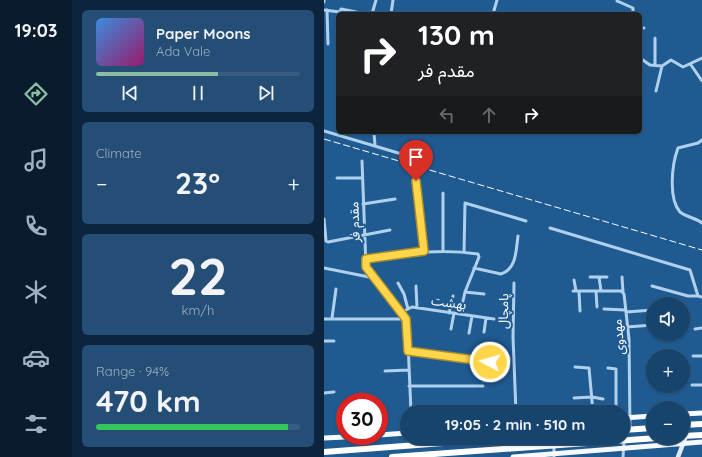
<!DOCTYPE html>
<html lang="en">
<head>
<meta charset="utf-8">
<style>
	:root { --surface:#17446d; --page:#244e75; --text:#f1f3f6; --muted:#9eb0c2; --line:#365c80; --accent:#8abfa5 }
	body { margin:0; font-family:Quicksand,"Noto Sans Arabic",sans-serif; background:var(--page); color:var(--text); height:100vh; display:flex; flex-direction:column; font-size:15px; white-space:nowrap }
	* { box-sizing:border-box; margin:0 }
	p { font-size:13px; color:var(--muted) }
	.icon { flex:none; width:22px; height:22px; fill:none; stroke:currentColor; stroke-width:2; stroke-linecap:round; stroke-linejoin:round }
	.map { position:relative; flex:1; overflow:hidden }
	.drawer { display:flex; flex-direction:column; gap:10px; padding:10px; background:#0d253c; width:252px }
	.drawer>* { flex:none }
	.top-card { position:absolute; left:12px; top:12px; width:306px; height:122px; border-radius:6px; box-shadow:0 1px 3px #0004,0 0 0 1px var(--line); background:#202124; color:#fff; overflow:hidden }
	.controls { position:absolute; left:322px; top:297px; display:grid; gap:8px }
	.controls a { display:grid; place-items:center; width:44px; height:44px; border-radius:50%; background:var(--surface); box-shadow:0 1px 3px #0004,0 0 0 1px var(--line); font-size:20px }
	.speed { position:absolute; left:12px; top:393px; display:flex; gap:8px; font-size:20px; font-weight:700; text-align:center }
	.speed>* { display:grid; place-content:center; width:52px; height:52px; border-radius:50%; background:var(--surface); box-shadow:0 1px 3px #0004,0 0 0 1px var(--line); line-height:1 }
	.speed .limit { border:6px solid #d22; background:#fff; color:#111 }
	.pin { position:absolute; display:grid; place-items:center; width:34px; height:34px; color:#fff; margin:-41px -17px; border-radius:50% 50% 50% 0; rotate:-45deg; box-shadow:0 0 4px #0007 }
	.pin .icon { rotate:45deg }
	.me { position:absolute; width:44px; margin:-22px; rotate:276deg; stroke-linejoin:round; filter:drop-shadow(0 0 3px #0008) }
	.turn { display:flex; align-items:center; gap:14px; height:84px; padding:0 16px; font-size:18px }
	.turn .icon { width:52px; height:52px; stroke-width:2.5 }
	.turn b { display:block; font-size:28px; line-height:34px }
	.lanes { display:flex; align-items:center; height:38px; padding:0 16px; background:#0003; justify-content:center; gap:20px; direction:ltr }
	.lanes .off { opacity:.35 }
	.big { font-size:30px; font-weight:700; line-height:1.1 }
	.drawer .widget { flex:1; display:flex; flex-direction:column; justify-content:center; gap:6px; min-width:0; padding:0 14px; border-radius:6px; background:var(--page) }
	.drawer .dial { align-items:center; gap:0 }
	.dial b { font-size:52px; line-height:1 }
	.song { display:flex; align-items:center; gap:12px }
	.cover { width:48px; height:48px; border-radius:6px; background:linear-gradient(135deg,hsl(210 70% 55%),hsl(320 70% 35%)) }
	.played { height:4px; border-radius:2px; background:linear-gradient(90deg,var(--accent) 60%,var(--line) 60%) }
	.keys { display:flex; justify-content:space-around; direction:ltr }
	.heat { display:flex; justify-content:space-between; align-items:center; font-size:22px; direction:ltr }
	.charge { height:6px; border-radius:3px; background:linear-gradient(90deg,#34c759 94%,var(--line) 0) }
	.trip { position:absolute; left:76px; top:405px; width:230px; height:40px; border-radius:20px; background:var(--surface); box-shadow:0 1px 3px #0004,0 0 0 1px var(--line); font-weight:700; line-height:40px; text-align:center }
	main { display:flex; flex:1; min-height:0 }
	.menu { display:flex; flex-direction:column; width:72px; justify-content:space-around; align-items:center; background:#091b2c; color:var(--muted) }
	.menu .icon { width:28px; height:28px }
	.menu .current { color:var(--accent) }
	.menu b { font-size:18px; color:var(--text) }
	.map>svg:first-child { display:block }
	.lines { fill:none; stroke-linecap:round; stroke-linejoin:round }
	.street { stroke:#b0d1ed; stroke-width:3 }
	.secondary { stroke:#dcebfa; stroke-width:4.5 }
	.primary { stroke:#f6faff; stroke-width:5 }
	.highway { stroke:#fff; stroke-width:6 }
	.rail { stroke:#fff; stroke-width:1; stroke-dasharray:7 3; stroke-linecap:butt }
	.route-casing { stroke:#a68a30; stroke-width:10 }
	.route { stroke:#ffd54a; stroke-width:7 }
	.labels { text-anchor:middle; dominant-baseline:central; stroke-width:4; stroke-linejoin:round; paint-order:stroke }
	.street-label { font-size:13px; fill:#fff; stroke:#1f5a91 }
</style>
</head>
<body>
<main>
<nav class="menu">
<b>19:03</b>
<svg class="icon current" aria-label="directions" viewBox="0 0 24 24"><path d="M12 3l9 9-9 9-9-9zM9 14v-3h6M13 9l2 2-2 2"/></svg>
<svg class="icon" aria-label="music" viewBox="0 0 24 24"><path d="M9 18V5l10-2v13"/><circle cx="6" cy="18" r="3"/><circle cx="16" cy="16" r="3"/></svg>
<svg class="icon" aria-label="phone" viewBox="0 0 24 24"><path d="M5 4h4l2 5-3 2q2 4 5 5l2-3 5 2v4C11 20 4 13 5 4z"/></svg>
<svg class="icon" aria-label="climate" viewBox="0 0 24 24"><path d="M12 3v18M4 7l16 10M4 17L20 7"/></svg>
<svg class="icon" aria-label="car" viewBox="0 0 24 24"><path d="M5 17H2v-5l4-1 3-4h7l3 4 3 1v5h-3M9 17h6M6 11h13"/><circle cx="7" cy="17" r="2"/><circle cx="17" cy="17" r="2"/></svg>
<svg class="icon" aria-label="filters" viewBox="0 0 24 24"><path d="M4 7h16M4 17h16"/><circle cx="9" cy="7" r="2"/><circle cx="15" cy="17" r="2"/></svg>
</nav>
<section class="drawer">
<div class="widget">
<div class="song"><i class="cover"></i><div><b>Paper Moons</b><p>Ada Vale</p></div></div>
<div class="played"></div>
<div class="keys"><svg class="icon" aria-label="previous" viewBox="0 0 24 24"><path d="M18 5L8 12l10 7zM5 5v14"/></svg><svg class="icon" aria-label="pause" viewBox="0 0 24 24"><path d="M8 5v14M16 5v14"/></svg><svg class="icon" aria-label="next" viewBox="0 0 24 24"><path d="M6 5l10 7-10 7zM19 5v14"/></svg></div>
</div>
<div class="widget"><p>Climate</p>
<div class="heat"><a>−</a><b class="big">23°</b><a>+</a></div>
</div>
<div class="widget dial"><b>22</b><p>km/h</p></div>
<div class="widget"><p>Range · 94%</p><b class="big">470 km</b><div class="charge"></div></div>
</section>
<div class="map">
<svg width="378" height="457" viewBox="0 0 378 457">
	<rect width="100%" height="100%" fill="#1f5a91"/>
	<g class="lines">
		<path class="street" d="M293 1 309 8V14
			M0 2V0
			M0 10 16 12
			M3 10 4 44
			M15 14 17 9 42 14
			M48 14 52 0
			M67 14 69 0
			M169 14 173 0
			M316 28H320
			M316 58 326 65 338 66 347 60 359 67 378 58
			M331 65V38
			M367 65 378 81
			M332 91 338 66
			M0 131 91 158
			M50 132 51 146
			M378 140 374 143 354 148C348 164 344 198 356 212 362 217 372 218 378 223
			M38 161 42 267 83 319 87 412
			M13 178H38
			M92 181 100 251
			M119 193V250
			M39 204 71 199
			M0 219 2 241 4 242 66 230
			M226 228 366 270 374 296 378 297
			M140 252 141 203 202 221
			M42 259C81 254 114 248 154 254L155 257 141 292 136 314
			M0 268 50 278
			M150 268 177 274C193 269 192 249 194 236
			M266 277H283
			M275 277 277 291
			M298 277 299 292
			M250 280 252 291
			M74 283 80 294 84 309
			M190 283 189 337 192 412
			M92 286 93 308
			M328 286 364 296H374
			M249 291H297L300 294 305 339 306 429
			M255 291 256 311
			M272 291 273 307
			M141 292 160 294
			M280 309 301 310
			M78 312 88 307 170 319
			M302 312 329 310
			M125 313 129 296
			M8 318 12 289
			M0 319H82
			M303 327 329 325
			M127 329 130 313
			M371 329 378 328
			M160 332 162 318
			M145 333 148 316
			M0 341H10
			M84 351 166 362
			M369 356H378
			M251 367 265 368 269 412
			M284 368 292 369V412
			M61 371 85 370
			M368 385H378
			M85 386H159
			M0 393 10 392
			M250 398 268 397 279 399
			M88 438V445
			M230 457V445
			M299 457 300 441"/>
		<path class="secondary" d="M354 457 362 436"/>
		<path class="primary" d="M359 414 378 413
			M299 418 329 416
			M55 435 83 433
			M0 438 42 436
			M189 457 378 442"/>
		<path class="highway" d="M359 425 378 424
			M299 430 329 428
			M359 436 378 435
			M0 452 187 438
			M68 457 333 438"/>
		<path class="rail" d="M0 139 378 250"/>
	</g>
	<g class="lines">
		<g class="route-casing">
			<path id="route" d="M92 181 100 251 42 259V267L82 319 84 351 166 362"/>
		</g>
		<use href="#route" class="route"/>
	</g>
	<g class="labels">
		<g class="street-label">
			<text transform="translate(30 222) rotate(-92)">مقدم فر</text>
			<text transform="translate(125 302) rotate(8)">بهشت</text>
			<text transform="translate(179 311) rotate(-89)">پامچال</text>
			<text transform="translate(294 337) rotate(-95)">مهدوی</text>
		</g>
	</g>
</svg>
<div class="controls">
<a><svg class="icon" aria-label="sound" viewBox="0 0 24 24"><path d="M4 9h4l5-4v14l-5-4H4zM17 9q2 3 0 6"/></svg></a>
<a>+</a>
<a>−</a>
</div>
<div class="speed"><div class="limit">30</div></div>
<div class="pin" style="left:92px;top:181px;background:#d93025"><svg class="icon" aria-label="arrive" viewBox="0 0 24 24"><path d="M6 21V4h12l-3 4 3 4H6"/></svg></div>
<svg class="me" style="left:166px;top:362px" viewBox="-20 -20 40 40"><circle r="17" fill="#ffd54a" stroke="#fff" stroke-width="3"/><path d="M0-11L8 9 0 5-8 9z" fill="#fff"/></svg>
<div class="trip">19:05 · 2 min · 510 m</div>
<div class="top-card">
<div class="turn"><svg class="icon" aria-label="right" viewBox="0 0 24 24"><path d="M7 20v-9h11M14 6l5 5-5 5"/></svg><div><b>130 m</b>مقدم فر</div></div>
<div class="lanes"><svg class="icon off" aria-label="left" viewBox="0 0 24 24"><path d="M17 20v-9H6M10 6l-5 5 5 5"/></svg><svg class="icon off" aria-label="ahead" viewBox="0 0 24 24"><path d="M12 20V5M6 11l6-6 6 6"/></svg><svg class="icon" aria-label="right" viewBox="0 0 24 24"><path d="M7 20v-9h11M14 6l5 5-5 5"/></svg></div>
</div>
</div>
</main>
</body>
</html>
